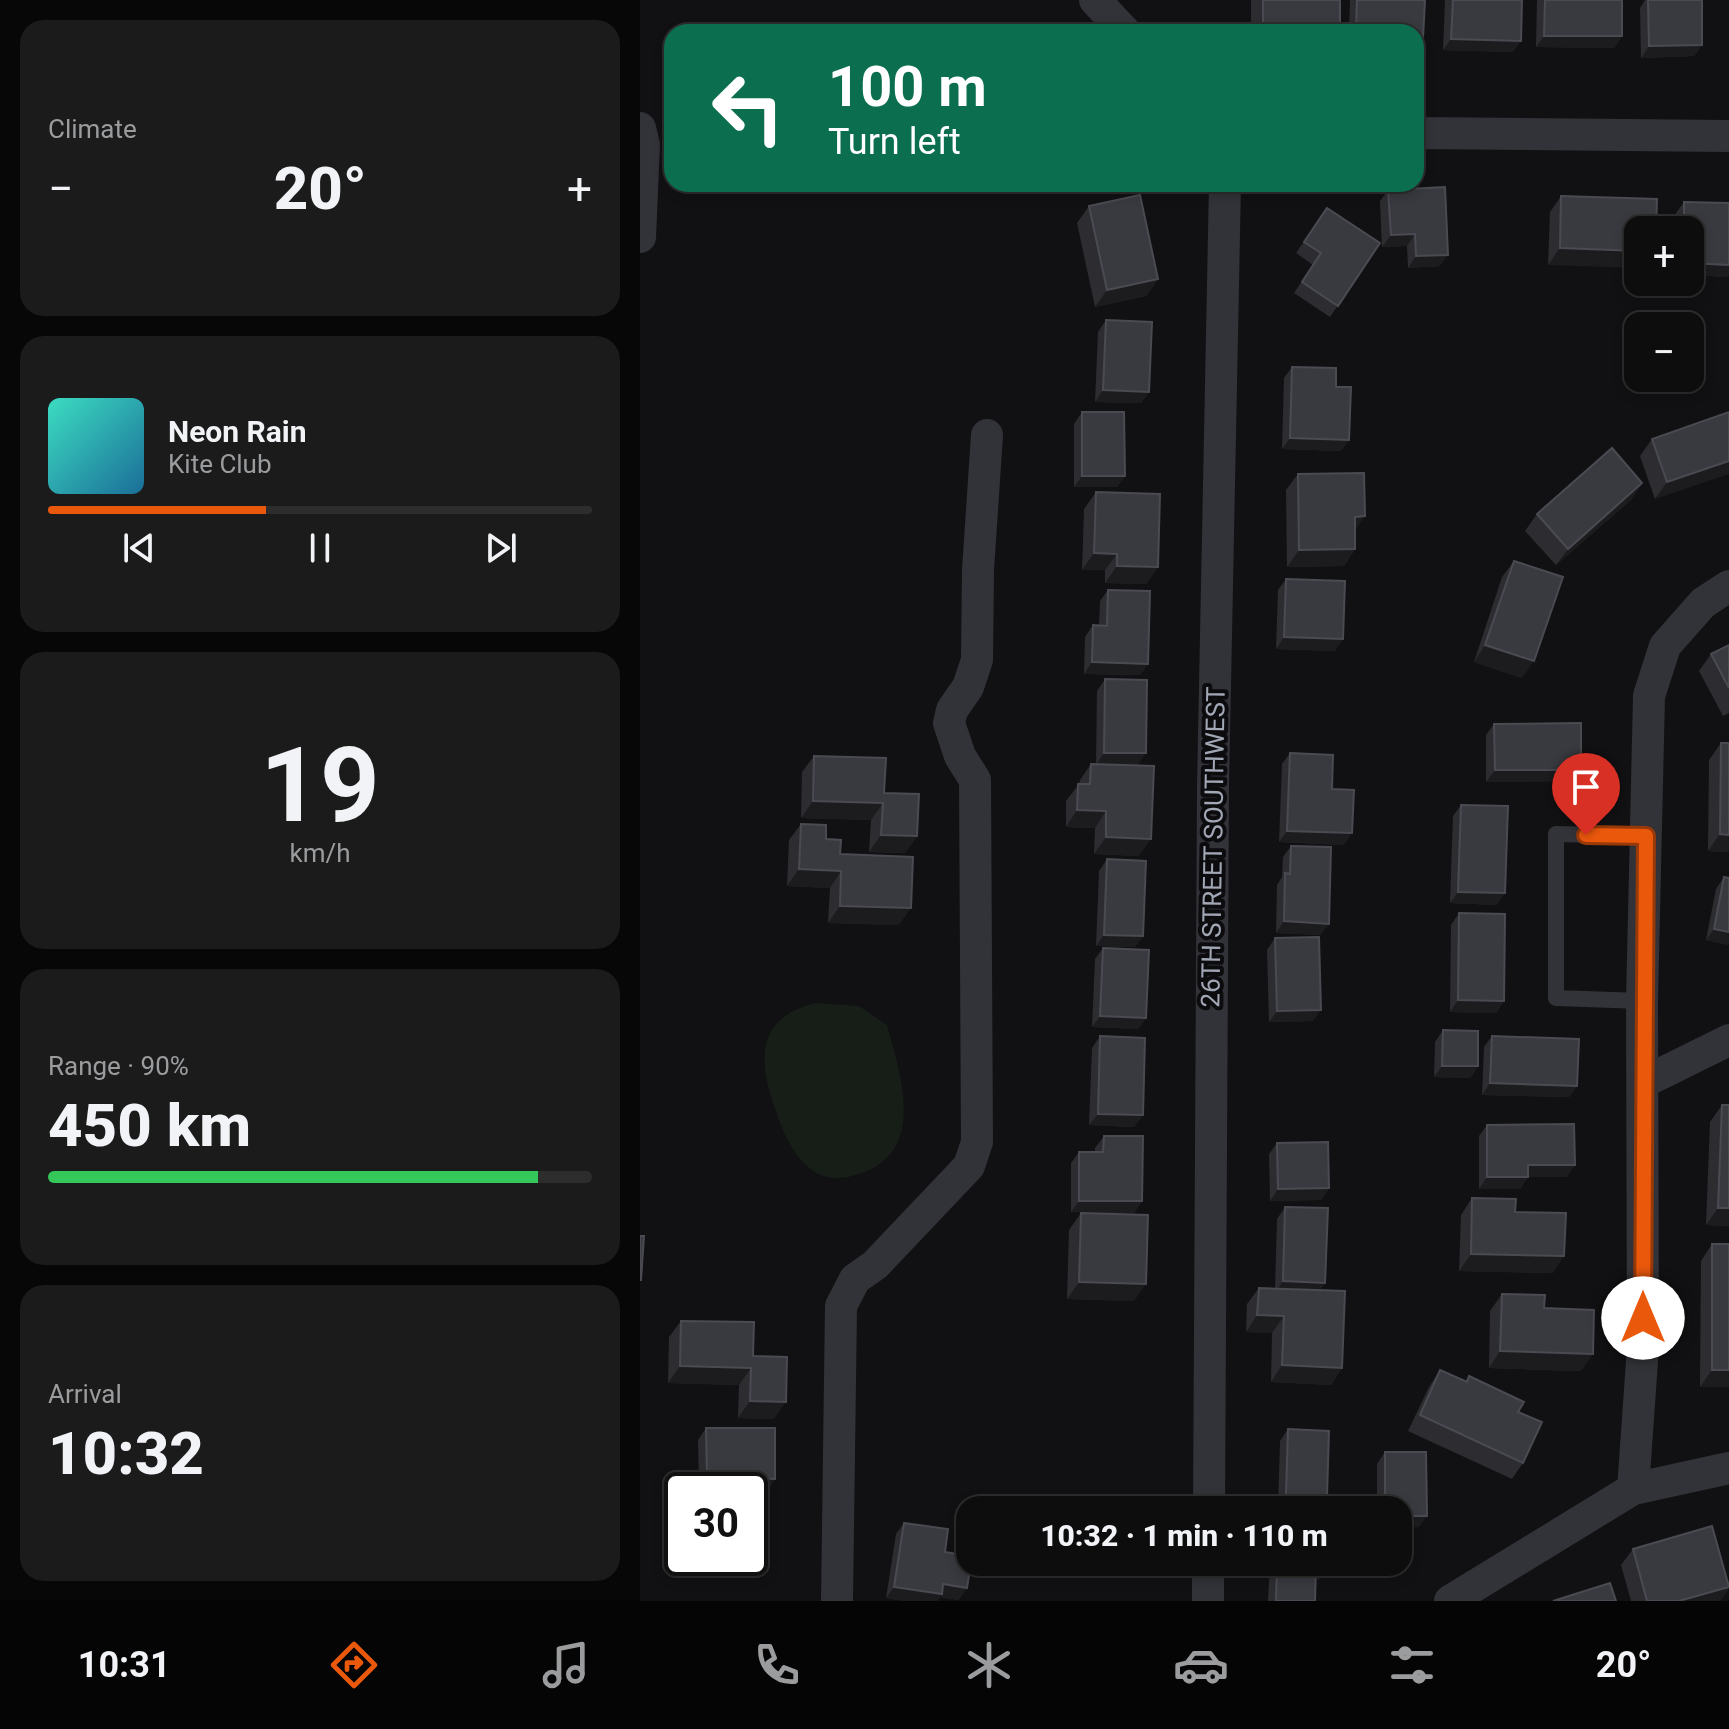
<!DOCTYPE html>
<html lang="en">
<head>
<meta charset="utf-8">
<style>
	:root { --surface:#0d0d0e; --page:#1b1b1c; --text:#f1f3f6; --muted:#9a9c9e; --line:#2d2d2e; --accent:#ea580c }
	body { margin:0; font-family:Roboto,sans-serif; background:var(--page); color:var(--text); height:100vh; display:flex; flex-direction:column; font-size:30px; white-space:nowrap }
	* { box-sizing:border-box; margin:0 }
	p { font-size:26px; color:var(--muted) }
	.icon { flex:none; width:44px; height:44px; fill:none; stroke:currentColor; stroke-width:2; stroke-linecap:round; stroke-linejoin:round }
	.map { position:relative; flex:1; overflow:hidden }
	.drawer { display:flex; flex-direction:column; gap:20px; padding:20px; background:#070708; width:640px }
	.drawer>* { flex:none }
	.top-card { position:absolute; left:24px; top:24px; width:760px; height:168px; border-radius:24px; box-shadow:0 4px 12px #0003,0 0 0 2px var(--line); background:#0b6e4f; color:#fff; overflow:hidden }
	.controls { position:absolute; left:984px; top:216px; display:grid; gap:16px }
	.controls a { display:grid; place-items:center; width:80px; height:80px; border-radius:16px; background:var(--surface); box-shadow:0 4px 12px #0003,0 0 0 2px var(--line); font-size:40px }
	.speed { position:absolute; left:24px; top:1472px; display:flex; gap:16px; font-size:40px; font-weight:700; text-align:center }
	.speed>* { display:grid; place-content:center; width:104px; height:104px; border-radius:50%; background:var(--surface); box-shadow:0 4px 12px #0003,0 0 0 2px var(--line); line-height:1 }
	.speed .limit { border:4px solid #111; border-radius:12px; background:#fff; color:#111 }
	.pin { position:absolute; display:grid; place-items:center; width:68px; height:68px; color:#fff; margin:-82px -34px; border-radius:50% 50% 50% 0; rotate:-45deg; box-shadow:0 0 8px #0007 }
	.pin .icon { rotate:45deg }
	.me { position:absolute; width:88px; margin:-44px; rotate:0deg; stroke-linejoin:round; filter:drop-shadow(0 0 6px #0008) }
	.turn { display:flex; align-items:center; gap:28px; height:168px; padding:0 32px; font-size:36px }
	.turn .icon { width:104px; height:104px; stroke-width:2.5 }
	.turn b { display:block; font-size:56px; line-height:68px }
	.big { font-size:60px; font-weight:800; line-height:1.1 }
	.drawer .tile { flex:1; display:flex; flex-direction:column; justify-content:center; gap:12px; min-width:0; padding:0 28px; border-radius:24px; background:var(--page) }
	.drawer .dial { align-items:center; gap:0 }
	.dial b { font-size:104px; line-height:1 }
	.song { display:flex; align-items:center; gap:24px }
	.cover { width:96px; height:96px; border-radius:12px; background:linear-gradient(135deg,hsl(170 70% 55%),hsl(200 70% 35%)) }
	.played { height:8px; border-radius:4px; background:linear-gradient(90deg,var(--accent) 40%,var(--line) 40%) }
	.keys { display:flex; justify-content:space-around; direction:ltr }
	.heat { display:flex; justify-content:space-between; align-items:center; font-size:44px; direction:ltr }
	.charge { height:12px; border-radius:6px; background:linear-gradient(90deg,#34c759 90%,var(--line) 0) }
	.trip { position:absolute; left:316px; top:1496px; width:456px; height:80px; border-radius:24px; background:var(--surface); box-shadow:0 4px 12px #0003,0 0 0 2px var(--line); font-weight:800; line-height:80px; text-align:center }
	.menu { display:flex; height:128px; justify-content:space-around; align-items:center; background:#050506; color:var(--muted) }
	.menu .icon { width:56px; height:56px }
	.menu .active { color:var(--accent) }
	.menu b { font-size:36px; color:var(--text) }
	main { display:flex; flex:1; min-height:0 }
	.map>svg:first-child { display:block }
	.green { fill:#171e18 }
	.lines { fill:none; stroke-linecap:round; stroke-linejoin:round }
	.service { stroke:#323338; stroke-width:16 }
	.minor { stroke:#323338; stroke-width:32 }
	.wall { fill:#2d2d31 }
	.shaded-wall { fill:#1c1c1f }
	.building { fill:#393a3f; stroke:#4a4b52; stroke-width:2 }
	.route-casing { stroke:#983908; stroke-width:20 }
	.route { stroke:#ea580c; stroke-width:14 }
	.labels { text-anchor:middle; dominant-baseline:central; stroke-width:8; stroke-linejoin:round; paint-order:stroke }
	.street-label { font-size:26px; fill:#a1a7b5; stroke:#0c0c0e }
</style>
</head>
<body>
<main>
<section class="drawer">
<div class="tile"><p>Climate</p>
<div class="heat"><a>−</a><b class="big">20°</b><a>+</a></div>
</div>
<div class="tile">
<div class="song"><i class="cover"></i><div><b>Neon Rain</b><p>Kite Club</p></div></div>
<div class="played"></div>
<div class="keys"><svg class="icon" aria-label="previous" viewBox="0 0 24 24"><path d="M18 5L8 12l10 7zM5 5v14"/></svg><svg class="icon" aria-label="pause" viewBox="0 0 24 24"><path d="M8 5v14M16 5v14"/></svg><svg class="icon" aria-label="next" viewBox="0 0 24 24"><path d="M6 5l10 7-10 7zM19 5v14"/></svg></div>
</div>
<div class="tile dial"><b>19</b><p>km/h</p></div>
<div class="tile"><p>Range · 90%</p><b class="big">450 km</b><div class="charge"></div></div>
<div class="tile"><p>Arrival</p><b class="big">10:32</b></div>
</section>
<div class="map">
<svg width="1089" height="1601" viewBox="0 0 1089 1601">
	<rect width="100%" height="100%" fill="#111113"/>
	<path class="green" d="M176 1003 219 1006 247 1025C260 1074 288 1152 219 1174 204 1179 186 1181 172 1170 154 1157 144 1135 137 1114 119 1066 112 1018 176 1003Z"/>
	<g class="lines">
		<path class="service" d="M1002 1001 916 998V834L1006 836"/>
		<path class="minor" d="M455 0 485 32
			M0 128 4 145 0 237
			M776 133 1089 136
			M1004 1082 1089 1040
			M993 1489 1003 1347 1002 1001 1009 696 1025 646 1063 603 1089 586
			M569 1510 573 786 585 184
			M197 1601 201 1306 215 1279 235 1265 329 1166 337 1142 335 780 320 756 309 723 312 710 328 687 337 660 338 570 347 435
			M568 1601V1562
			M810 1601 993 1489 1089 1468"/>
	</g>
	<path class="wall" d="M611 0H700V32H611Z
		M710 0H785L776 32H709Z
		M805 0H882L873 52 803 50Z
		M897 0H982V36L974 48 896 47Z
		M1005 0H1062V45L1054 56 1001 58 1000 8Z
		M748 190 800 266 768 268 767 246 742 247 740 201Z
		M921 196 1017 199 908 265 910 212Z
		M1044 202 1089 203V277L1050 275V230H1036V213Z
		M449 206 518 279 506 296 455 307 437 223Z
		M687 208 740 243 690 317 654 293 673 265 656 253Z
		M466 320 509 392 501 403 455 402 458 332Z
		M652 367 696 387 701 451 642 449 644 378Z
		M442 412 485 476 477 487H434V424Z
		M1089 412 1015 499 1000 456 1012 439Z
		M658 474 715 549 704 566 647 567 646 490Z
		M1002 483 991 500 916 565 885 531 897 514Z
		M456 492 518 567 506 584 465 583V570H442L444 509Z
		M874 561 882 678 834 662 862 577Z
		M646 579 695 651 636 649 638 590Z
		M468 590 508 664 500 675 444 674 445 637 453 625H459L460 601Z
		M1089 645V713L1083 716 1059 671 1071 654Z
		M465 679 498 765 499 856 454 854 455 828 426 827V801L439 784 440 780 451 764H456L457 691Z
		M854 724 941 770 933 781 846 782V735Z
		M1081 743 1089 852 1068 851 1069 760Z
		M650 753 692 789 704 845 639 842 642 764Z
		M174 756 244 793 277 836 265 853 229 852 231 820 161 818 162 772Z
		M821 805 857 905 810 903 813 816Z
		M161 824 186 839 259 925 188 923 190 888 147 886 149 840Z
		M651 846 681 935 636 933 637 885 642 877 643 857Z
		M467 859 503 936 495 947 456 946 459 871Z
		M1084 877 1089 945 1066 940 1076 889Z
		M819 913 864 1001 856 1013 810 1012 811 925Z
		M635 938 673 1021 629 1022 627 950Z
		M463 948 506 1018 498 1029 452 1027 455 959Z
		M803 1030 838 1066 830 1078 794 1077 795 1042Z
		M460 1036 503 1115 494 1127 449 1125 452 1048Z
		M852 1036 937 1086 929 1097 842 1095 844 1047Z
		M1082 1105 1089 1226 1066 1225 1070 1122Z
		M847 1125 927 1177H888L880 1189H839V1136Z
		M464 1136 502 1201 494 1213 431 1212V1163L439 1152H455V1148Z
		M637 1143 689 1188 681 1200 630 1201 629 1154Z
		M832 1198 875 1212 913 1273 819 1271 821 1215Z
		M645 1207 685 1283 680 1290 702 1368 691 1385 631 1382 632 1333 606 1332 607 1304 619 1288H635L637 1219Z
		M441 1213 494 1301 427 1299 429 1230Z
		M1072 1244 1089 1387H1060L1061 1261Z
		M862 1294 904 1308 941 1371 849 1368 850 1311Z
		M41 1321 113 1356 134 1419 98 1418 99 1385 28 1383 29 1337Z
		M800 1370 826 1382 829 1376 878 1412 883 1463 872 1479 768 1431 789 1387Z
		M66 1428 135 1479 127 1490 59 1487 58 1440Z
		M648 1429 687 1496 679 1508 638 1507 640 1441Z
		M745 1452 779 1527 758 1510H737V1464Z
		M264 1523 305 1552 319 1600 300 1597 297 1601H264L246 1598 256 1534Z
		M993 1549 1089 1588 1080 1601H991L981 1565Z
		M630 1562H687V1569L679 1580H675V1601H628Z"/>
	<path class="shaded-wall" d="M623 23H666L660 32H617Z
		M904 36H982L974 48 896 47Z
		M776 37 783 38 776 48Z
		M811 39 881 41 873 52 803 50Z
		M1062 45 1054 56 1001 58 1009 46Z
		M775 234 767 246 742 247 751 235Z
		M920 248 998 251V268L908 265Z
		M808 255 800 266 768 268 776 256Z
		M1050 263 1089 265V277L1050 275Z
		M518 279 506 296 455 307 467 290Z
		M463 390 509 392 501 403 455 402Z
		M650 438 709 440 701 451 642 449Z
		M1089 461V474L1015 499 1027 482Z
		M442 476H485L477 487H434Z
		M1002 483 991 500 916 565 928 549Z
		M725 516 713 533 715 517Z
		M715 549 704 566 647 567 659 550Z
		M454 553 477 554 465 570H442Z
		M477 566 518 567 506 584 465 583Z
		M644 637 703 639 695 651 636 649Z
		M845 645 894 661 882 678 834 662Z
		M452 662 508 664 500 675 444 674Z
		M464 753H506L498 765H456Z
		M855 770H941L933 781 846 782Z
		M173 801 243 803 231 820 161 818Z
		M437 810 466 811 455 828 426 827Z
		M647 831 712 833 704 845 639 842Z
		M1080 834 1089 835V852L1068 851Z
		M241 835 277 836 265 853 229 852Z
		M466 837 511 839 499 856 454 854Z
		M159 869 201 871 190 888 147 886Z
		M818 892 865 893 857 905 810 903Z
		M200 906 271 908 259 925 188 923Z
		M644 921 689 924 681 935 636 933Z
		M1074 929 1089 932V945L1066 940Z
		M464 935 503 936 495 947 456 946Z
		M818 1000 864 1001 856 1013 810 1012Z
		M681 1010 673 1021 629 1022 637 1011Z
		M460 1016 506 1018 498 1029 452 1027Z
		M802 1066H838L830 1078 794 1077Z
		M850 1083 937 1086 929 1097 842 1095Z
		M458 1114 503 1115 494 1127 449 1125Z
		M888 1165H935L927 1177H880Z
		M847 1177H888L880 1189H839Z
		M689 1188 681 1200 630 1201 638 1189Z
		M439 1201H502L494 1213 431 1212Z
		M1078 1208H1089V1226L1066 1225Z
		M831 1254 924 1256 913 1273 819 1271Z
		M643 1281 685 1283 677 1294 635 1293Z
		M439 1282 506 1284 494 1301 427 1299Z
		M617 1315 644 1316 632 1333 606 1332Z
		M860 1351 953 1354 941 1371 849 1368Z
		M642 1365 702 1368 691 1385 631 1382Z
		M40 1366 111 1368 99 1385 28 1383Z
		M1072 1370H1089V1387H1060Z
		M110 1401 146 1402 134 1419 98 1418Z
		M67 1476 135 1479 127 1490 59 1487Z
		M646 1495 687 1496 679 1508 638 1507Z
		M758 1516H787L779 1527 758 1528Z
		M676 1568 687 1569 679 1580H668Z
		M303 1584 327 1588 319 1600 300 1597 297 1601H264L246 1598 254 1587Z
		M1089 1587 1080 1601H1039Z"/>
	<path class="building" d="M623 0H700V32H666V23H623Z
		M717 0H785L783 38 776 37V32H716Z
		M813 0H882L881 41 811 39Z
		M905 0H982V36H904Z
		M1008 0H1062V45L1009 46Z
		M805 187 808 255 776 256 775 234 751 235 748 190Z
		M500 195 518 279 467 290 449 206Z
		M921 196 1017 199 1016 230H998V251L920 248Z
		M1044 202 1089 203V265L1050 263V230H1044Z
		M687 208 740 243 698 306 662 282 681 253 664 242Z
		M466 320 512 322 509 392 463 390Z
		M652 367 696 368V387H711L709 440 650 438Z
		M442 412H484L485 476H442Z
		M1089 412V461L1027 482 1012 439Z
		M972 448 1002 483 928 549 897 514Z
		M724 473 725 516 715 517V549L659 550 658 474Z
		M456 492 520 494 518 567 477 566V554L454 553Z
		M874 561 923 577 894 661 845 645Z
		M646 579 705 581 703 639 644 637Z
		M468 590 510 591 508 664 452 662 453 625 467 626Z
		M1089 645V688L1071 654Z
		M465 679 507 680 506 753H464Z
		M941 723V770H855L854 724Z
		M1081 743H1089V835L1080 834Z
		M650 753 693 755 692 789 714 790 712 833 647 831Z
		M174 756 246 758 244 793 279 794 277 836 241 835 243 803 173 801Z
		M451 764 514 766 511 839 466 837V811L437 810 438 784H450Z
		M821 805 868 806 865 893 818 892Z
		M161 824 186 825V839L201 840 200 854 273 857 271 908 200 906 201 871 159 869Z
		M651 846 691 847 689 924 644 921 645 873 650 874Z
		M467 859 506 861 503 936 464 935Z
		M1084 877 1089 878V932L1074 929Z
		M819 913 865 914 864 1001 818 1000Z
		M679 937 681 1010 637 1011 635 938Z
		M463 948 509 950 506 1018 460 1016Z
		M803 1030 838 1031V1066H802Z
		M460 1036 505 1038 503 1115 458 1114Z
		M852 1036 939 1039 937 1086 850 1083Z
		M1082 1105H1089V1208H1078Z
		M934 1124 935 1165H888V1177H847V1125Z
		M464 1136H503L502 1201H439V1152H463Z
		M688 1142 689 1188 638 1189 637 1143Z
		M832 1198 876 1199 875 1212 926 1213 924 1256 831 1254Z
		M645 1207 688 1208 685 1283 643 1281Z
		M441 1213 508 1215 506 1284 439 1282Z
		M0 1236H4L1 1280H0Z
		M1072 1244H1089V1370H1072Z
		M619 1288 705 1291 702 1368 642 1365 644 1316 617 1315Z
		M862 1294 905 1295 904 1308 954 1310 953 1354 860 1351Z
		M41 1321 114 1322 113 1356 147 1357 146 1402 110 1401 111 1368 40 1366Z
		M800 1370 827 1382 829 1376 884 1402 878 1412 902 1422 883 1463 780 1415Z
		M66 1428H135V1479L67 1476Z
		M648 1429 689 1431 687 1496 646 1495Z
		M745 1452H786L787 1516H758V1510H745Z
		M264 1523 308 1529 305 1552 330 1556V1562H331L327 1588 303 1584 302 1594 254 1587Z
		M1072 1526 1089 1587 1039 1601H1007L993 1549Z
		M637 1562H687V1569L676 1568 675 1601H636Z
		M970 1583 976 1601H913Z"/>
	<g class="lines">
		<g class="route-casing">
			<path id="route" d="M946 835 1006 836 1003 1318"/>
		</g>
		<use href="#route" class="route"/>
	</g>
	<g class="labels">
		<g class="street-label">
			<text transform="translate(573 847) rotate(-89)">26TH STREET SOUTHWEST</text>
		</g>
	</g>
</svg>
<div class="controls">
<a>+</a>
<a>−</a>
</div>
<div class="speed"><div class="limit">30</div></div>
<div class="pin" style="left:946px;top:835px;background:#d93025"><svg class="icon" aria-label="arrive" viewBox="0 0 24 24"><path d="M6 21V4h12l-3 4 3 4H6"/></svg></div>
<svg class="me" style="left:1003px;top:1318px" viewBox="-20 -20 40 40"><circle r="19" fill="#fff"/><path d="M0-13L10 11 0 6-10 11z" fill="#ea580c"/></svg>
<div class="trip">10:32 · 1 min · 110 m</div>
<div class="top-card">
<div class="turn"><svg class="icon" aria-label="left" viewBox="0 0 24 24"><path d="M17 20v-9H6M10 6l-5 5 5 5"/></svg><div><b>100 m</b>Turn left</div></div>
</div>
</div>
</main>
<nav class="menu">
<b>10:31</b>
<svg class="icon active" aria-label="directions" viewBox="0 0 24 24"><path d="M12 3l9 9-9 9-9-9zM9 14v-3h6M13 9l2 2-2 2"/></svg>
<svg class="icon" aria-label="music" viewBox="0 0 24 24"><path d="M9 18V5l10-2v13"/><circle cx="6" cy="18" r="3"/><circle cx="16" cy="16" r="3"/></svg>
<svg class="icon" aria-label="phone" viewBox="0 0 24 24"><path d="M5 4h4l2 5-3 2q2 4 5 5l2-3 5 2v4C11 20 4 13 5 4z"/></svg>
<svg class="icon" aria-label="climate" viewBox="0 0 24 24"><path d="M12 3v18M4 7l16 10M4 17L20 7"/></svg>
<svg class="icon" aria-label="car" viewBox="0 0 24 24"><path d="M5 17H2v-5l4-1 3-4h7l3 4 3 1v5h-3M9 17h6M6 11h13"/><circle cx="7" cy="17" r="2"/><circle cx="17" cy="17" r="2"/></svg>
<svg class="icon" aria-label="filters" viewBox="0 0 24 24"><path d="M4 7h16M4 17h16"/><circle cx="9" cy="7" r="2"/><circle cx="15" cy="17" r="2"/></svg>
<b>20°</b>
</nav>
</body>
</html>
